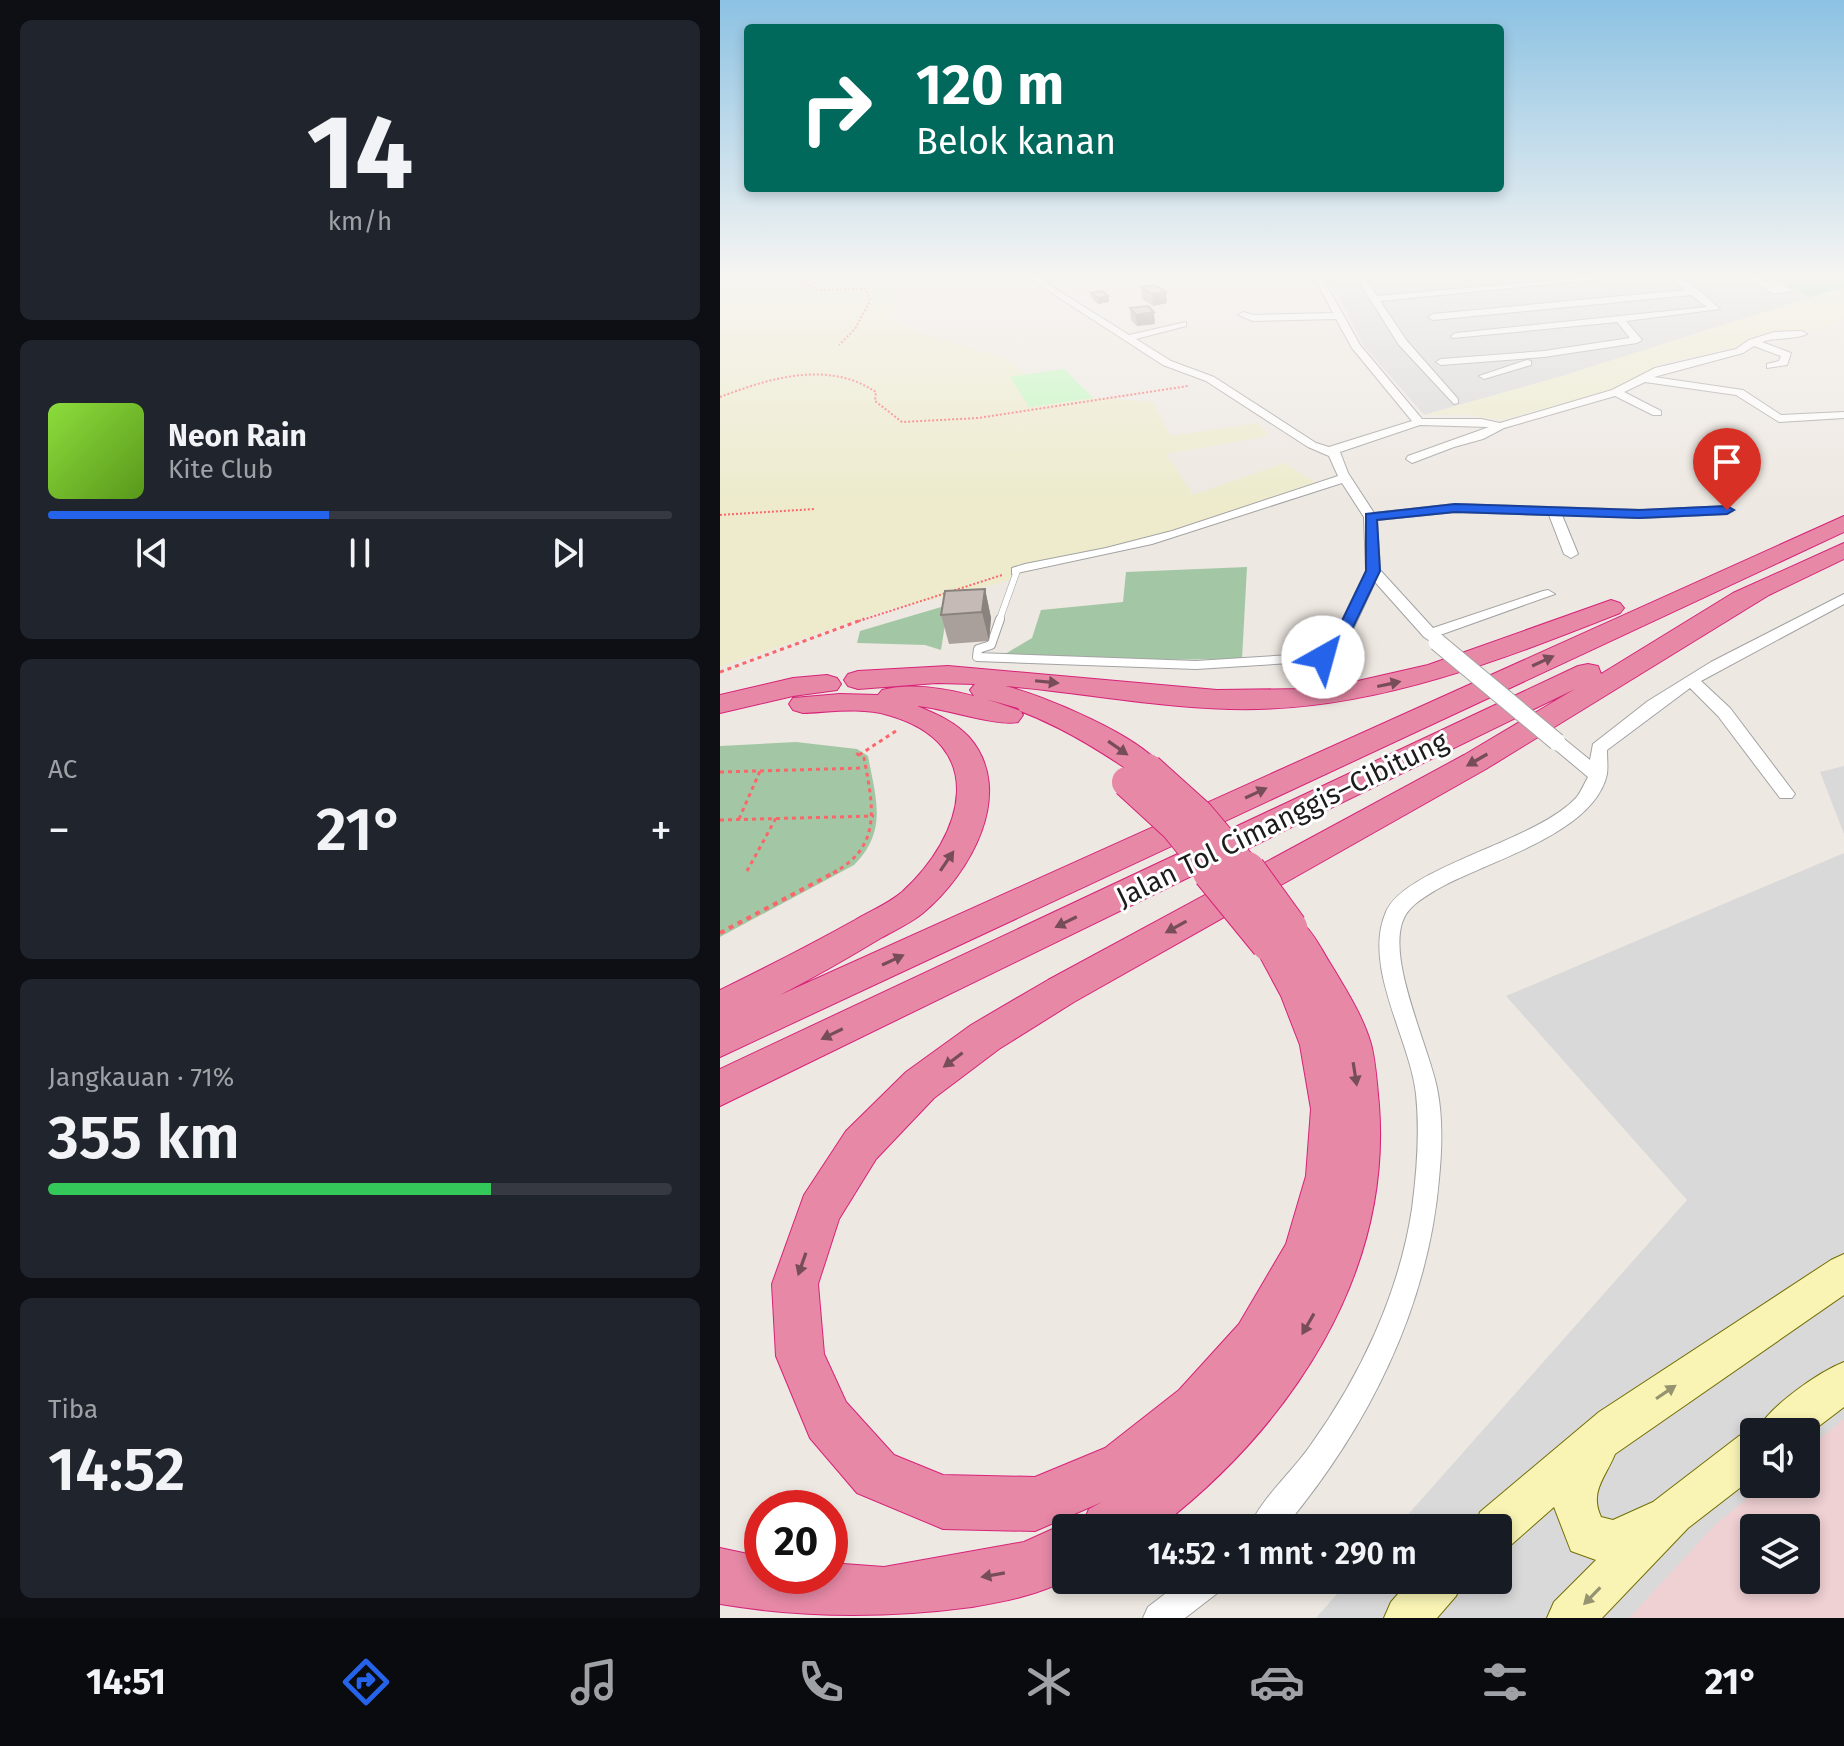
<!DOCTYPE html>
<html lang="id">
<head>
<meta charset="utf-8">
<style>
	:root { --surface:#171b24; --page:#20242c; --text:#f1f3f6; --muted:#9ea1a6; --line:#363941; --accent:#2563eb }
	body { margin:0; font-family:"Fira Sans",sans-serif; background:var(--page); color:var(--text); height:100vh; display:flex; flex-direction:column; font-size:30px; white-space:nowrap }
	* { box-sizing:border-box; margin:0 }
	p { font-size:26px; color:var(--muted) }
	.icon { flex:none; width:44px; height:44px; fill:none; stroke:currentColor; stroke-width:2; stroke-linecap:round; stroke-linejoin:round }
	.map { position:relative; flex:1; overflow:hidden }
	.panel { display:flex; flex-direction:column; gap:20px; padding:20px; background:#0d0f14; width:720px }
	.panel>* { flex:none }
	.top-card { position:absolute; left:24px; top:24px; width:760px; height:168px; border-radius:8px; box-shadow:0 4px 12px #0003; background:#00695c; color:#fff; overflow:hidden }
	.controls { position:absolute; left:1020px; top:1418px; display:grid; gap:16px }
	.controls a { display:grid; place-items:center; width:80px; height:80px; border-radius:8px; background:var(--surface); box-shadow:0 4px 12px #0003; font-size:40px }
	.speed { position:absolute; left:24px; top:1490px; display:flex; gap:16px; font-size:40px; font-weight:700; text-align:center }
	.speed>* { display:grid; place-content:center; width:104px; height:104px; border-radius:50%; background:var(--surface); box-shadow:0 4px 12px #0003; line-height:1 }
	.speed .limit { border:12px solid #d22; background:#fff; color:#111 }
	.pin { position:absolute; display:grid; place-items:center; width:68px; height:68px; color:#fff; margin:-82px -34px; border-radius:50% 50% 50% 0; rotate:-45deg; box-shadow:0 0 8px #0007 }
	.pin .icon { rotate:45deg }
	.me { position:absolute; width:88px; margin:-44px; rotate:38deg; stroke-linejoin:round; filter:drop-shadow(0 0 6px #0008) }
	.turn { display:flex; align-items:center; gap:28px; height:168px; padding:0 40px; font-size:36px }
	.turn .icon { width:104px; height:104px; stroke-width:2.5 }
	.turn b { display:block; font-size:56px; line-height:68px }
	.big { font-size:60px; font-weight:600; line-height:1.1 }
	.panel .tile { flex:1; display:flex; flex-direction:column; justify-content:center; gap:12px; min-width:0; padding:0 28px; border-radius:12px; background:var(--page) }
	.panel .dial { align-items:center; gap:0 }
	.dial b { font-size:104px; line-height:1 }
	.song { display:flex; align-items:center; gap:24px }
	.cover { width:96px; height:96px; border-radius:12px; background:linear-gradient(135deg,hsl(90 70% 55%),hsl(90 70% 35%)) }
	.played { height:8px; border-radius:4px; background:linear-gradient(90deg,var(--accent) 45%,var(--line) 45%) }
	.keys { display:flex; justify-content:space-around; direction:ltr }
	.heat { display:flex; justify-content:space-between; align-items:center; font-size:44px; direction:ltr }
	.charge { height:12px; border-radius:6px; background:linear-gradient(90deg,#34c759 71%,var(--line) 0) }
	.trip { position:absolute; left:332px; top:1514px; width:460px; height:80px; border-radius:8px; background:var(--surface); box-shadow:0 4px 12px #0003; font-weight:600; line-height:80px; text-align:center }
	.tab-bar { display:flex; height:128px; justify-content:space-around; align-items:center; background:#090b0e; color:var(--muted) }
	.tab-bar .icon { width:56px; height:56px }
	.tab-bar .active { color:var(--accent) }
	.tab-bar b { font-size:36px; color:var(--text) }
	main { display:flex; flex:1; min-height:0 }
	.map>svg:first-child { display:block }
	.residential { fill:#dad9d9; fill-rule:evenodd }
	.commercial { fill:#efd0d3; fill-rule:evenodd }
	.farmland { fill:#edebcc }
	.cemetery { fill:#a3c7a4 }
	.park { fill:#c0f9bd }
	.pitch { fill:#7fdead }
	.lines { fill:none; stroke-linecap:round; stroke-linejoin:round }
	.lane-far1-casing { stroke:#a3a3a3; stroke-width:7 }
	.lane-casing { stroke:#a3a3a3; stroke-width:10 }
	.street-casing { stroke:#a3a3a3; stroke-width:2 }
	.secondary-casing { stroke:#726f05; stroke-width:2 }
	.highway-casing { stroke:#d72378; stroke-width:2 }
	.path-far2 { stroke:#fa676b; stroke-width:2; stroke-dasharray:2 2; stroke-linecap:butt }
	.path-far1 { stroke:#fa676b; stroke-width:3; stroke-dasharray:4 4; stroke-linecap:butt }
	.path { stroke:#fa676b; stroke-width:4; stroke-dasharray:5 5; stroke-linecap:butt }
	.lane-far1 { stroke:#fff; stroke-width:6 }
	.lane { stroke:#fff; stroke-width:8 }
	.street { fill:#fff; fill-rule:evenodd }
	.secondary { fill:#f9f4b4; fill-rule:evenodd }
	.highway { fill:#e688a6; fill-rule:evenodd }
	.street-bridge-casing { stroke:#a3a3a3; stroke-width:19; stroke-linecap:butt }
	.highway-bridge-far1-casing { stroke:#d72378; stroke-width:32; stroke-linecap:butt }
	.highway-bridge-casing { stroke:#d72378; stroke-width:41; stroke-linecap:butt }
	.street-bridge { stroke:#fff; stroke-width:17 }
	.highway-bridge-far1 { stroke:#e688a6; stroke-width:30 }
	.highway-bridge { stroke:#e688a6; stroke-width:39 }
	.wall { fill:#a9a09c }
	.shaded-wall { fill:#8a827f }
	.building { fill:#c5bab5; stroke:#8a827f; stroke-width:2 }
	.oneway { fill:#774d5a }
	.oneway2 { fill:#969370 }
	.route { fill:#2563eb; stroke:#184099; stroke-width:2 }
	.labels { text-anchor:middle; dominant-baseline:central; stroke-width:6; stroke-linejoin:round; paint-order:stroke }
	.street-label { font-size:28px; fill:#1c1c1c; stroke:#fff }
</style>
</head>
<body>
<main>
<section class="panel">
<div class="tile dial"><b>14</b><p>km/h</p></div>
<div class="tile">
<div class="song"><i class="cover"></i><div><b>Neon Rain</b><p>Kite Club</p></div></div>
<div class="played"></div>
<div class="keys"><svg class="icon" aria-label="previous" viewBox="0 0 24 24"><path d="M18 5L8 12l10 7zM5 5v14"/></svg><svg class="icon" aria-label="pause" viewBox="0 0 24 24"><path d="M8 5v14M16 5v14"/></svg><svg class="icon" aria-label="next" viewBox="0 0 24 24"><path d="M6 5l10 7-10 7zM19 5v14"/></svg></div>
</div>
<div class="tile"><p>AC</p>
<div class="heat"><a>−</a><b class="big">21°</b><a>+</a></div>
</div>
<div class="tile"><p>Jangkauan · 71%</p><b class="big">355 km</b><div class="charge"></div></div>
<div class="tile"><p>Tiba</p><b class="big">14:52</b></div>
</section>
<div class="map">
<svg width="1124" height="1618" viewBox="0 0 1124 1618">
	<rect width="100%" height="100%" fill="#eee8e2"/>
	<path class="residential" d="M608 277H1124V287L842 376 704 415 644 346Z
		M1124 766V834L1100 772Z
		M1124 853V1618H596L629 1580H778V1528H676L967 1200 786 996ZM1034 1432H1086V1484H1034ZM1034 1528H1086V1580H1034Z"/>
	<path class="commercial" d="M1124 1419V1618H909L996 1524 1045 1484H1086V1450ZM1034 1528H1086V1580H1034Z"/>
	<path class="farmland" d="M0 277H188L169 319 197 332 284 358 312 379 366 397 433 402 451 436 538 423 548 436 446 454 473 495 564 463 601 486 398 550 317 568 280 583 163 611 0 667Z
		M1124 287V319L1084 333 1055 332 1017 348 941 363 898 388 783 420 744 415H704L842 376Z"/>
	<path class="cemetery" d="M527 567 522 659 393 660 285 654 312 638 321 610 403 602 406 572Z
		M228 605 221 650 205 645 137 643 140 631Z
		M76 742 137 749 148 756C156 799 168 831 134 865L0 937V746Z"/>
	<path class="park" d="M344 369 373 398 309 407 290 377Z"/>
	<path class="pitch" d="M1055 277H1124V287L1090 297Z"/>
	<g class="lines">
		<g class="lane-far1-casing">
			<path id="lane-far1" d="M279 621 297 571"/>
		</g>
		<g class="lane-casing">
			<path id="lane" d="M280 619 271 645 258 649 257 657 476 665 603 657 615 651"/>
		</g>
		<g class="street-casing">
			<path id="street" d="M307 277H317L409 335 466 322V326L416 339 451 361 494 377 596 443 609 447 692 421 632 348 616 319 533 321 518 315 523 312 534 315 613 313 594 277H602L640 345 702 419H761L780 423 892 390 935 368 1016 349 1029 340 1054 332 1082 331 1087 334C1075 340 1056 337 1042 342L1071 353 1067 365 1047 368V364L1059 361 1061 356 1034 346 1023 353 934 377 1023 390 1061 415 1124 412V418L1059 422 1016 395 925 382 904 392 941 411V415H933L895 396 784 428 763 439 734 447 692 463 686 459 688 456 769 427 700 425 620 452 628 473 654 513 735 504 924 510 1007 506 1013 510 1007 514 924 518 842 515 858 554 851 558 844 554 829 515 735 512 657 520 660 570 713 628 823 591 828 590 835 594 720 635 724 640 716 645 704 637 655 582 623 651 615 656 607 651 646 571 644 517 622 483 432 544 292 574V568L305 564 386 548 452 531 618 476 609 456 588 447 486 381 443 365Z
				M636 277H644L657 296 871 277H901L660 301 687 341 738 399V403L734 404 679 345Z
				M949 277C968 277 987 297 1000 309L906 321 922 340 917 343 824 357 721 365 716 362 721 359 824 351 910 338 897 322 733 338 731 336 736 333 987 307 971 295 713 320 708 317 713 314 965 290Z
				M1027 277H1037L1059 289 1041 277H1051L1074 291 1053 294Z
				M807 360 811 361V365L764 379 759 376Z
				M1124 594V604L981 681 1010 708 1072 790 1075 794 1072 798H1060L998 716 970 688 887 750C887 758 888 767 887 774 874 835 763 862 716 890 701 899 687 907 682 923 669 964 708 1045 717 1088 723 1117 722 1149 719 1179 708 1309 647 1429 564 1528H529C540 1500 572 1472 590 1446 640 1377 679 1294 692 1209 697 1171 700 1132 696 1094 690 1039 642 966 666 912 685 867 815 842 856 798 861 792 864 784 868 777L831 746 829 742 831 738H843L870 760 873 744 928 701 991 662Z
				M463 1580H505L500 1591 465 1618H423L428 1607Z"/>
		</g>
		<g class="secondary-casing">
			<path id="secondary" d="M1124 1254V1295L895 1454C886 1477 869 1491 881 1517L893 1520 933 1502 1019 1436 1034 1430 1037 1431C1048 1407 1099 1372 1124 1362V1407L1086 1436V1432H1034V1477L968 1528 882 1618H827L834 1602 876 1560 851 1551 834 1507 792 1544 778 1549V1528H754L760 1512 879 1412 1111 1260Z
				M690 1580H743L736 1596 717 1618H664L671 1602Z"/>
		</g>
		<g class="highway-casing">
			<path id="highway" d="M1124 516V532L0 1057V990C45 968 90 945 135 920 150 911 168 904 182 892 244 836 271 744 168 715 141 707 110 712 83 713L73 710 69 704 73 698 120 694 158 695 162 690C205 679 257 697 298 708L303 715 298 722C278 727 224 708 197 706 216 714 234 721 249 737 297 792 250 874 203 913 191 923 175 930 161 938 128 958 95 977 60 995Z
				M1124 543V559L1049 595 766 769 354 1002 279 1049 214 1098 156 1159 119 1219 98 1284 104 1354 126 1402 174 1455 223 1475 315 1477 385 1448 459 1390 519 1324 566 1244 586 1176 591 1109 580 1045 561 996 532 942 537 932 551 928 555 919C585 910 596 941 610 963 625 988 643 1016 651 1044 656 1063 657 1085 659 1105 672 1276 569 1427 438 1528H361L369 1509 382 1502 315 1531 223 1529 137 1493 90 1438 56 1356 52 1284 84 1195 126 1131 186 1072 251 1025 328 980 744 755 855 689 0 1106V1069L858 666 868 664 878 666 881 674 1013 593Z
				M891 600 900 603 904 608 900 613C783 659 665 706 538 709 454 711 369 693 285 686 322 695 424 737 443 769L439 776 428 779 417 776C365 740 316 712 254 696L250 690 255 684 217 683 138 689 128 686 124 680 128 674 138 671 228 666 497 690 583 689 629 683 708 665Z
				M107 675 117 678 121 684 117 690 73 696 0 713V695L73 678Z
				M346 1523 359 1528H346V1580C315 1596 285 1601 252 1607 169 1618 83 1618 0 1604V1548L42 1557V1576H110V1563L164 1567 304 1542Z"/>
		</g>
		<path class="path-far2" d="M87 277 84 282 98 290 146 289 150 301 135 329 119 345
			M0 397C50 378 108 360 156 392L155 401 182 422 258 418 468 386
			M0 515 94 509
			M139 621 282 575"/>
		<path class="path-far1" d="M0 672 144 619
			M139 755 179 729
			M0 772 144 768
			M19 819 40 771
			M0 820 154 816
			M27 871 56 818
			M113 873C163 846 153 806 144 758L134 752"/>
		<path class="path" d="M0 933 117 871"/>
		<use href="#lane-far1" class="lane-far1"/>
		<use href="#lane" class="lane"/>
		<use href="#street" class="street"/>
		<use href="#secondary" class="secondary"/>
		<use href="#highway" class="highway"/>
		<g class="street-bridge-casing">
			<path id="street-bridge" d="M717 642 837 742"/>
		</g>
		<g class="highway-bridge-far1-casing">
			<path id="highway-bridge-far1" d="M428 769 479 815 528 873
				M407 782 456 827 493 873"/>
		</g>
		<g class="highway-bridge-casing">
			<path id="highway-bridge" d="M492 871 550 942
				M526 871 568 929"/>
		</g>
		<use href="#street-bridge" class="street-bridge"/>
		<use href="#highway-bridge-far1" class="highway-bridge-far1"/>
		<use href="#highway-bridge" class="highway-bridge"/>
	</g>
	<path class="wall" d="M421 287 447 303 433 306 422 299Z
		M371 293 388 296 389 302 378 304 372 299Z
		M410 308 435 324 417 326 411 320Z
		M265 589 271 618 269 641 229 644 221 615Z"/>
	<path class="shaded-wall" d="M446 292 447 303 433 306 432 294Z
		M388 296 389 302 378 304V298Z
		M434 312 435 324 417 326 416 315Z
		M265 589 271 618 269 641 262 612Z"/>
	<path class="building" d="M435 285 446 292 432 294 421 287Z
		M382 291 388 296 378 298 371 293Z
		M428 306 434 312 416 315 410 308Z
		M265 589 262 612 221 615 225 591Z"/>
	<defs><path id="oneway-solid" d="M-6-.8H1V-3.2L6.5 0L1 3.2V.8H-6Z" transform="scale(2)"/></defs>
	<g class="oneway">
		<use href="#oneway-solid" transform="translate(823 661) rotate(-25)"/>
		<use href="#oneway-solid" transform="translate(327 682) rotate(6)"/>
		<use href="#oneway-solid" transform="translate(669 684) rotate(-12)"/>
		<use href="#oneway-solid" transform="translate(398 748) rotate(35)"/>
		<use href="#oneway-solid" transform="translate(757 760) rotate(150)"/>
		<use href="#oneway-solid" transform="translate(536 793) rotate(-25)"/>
		<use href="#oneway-solid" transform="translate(227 861) rotate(-56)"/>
		<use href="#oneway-solid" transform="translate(346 922) rotate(154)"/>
		<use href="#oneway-solid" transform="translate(456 927) rotate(151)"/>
		<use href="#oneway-solid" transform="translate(173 960) rotate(-25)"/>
		<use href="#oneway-solid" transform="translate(112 1034) rotate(154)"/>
		<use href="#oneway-solid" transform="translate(233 1060) rotate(143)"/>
		<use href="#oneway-solid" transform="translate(635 1074) rotate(81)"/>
		<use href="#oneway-solid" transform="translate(82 1264) rotate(109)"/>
		<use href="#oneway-solid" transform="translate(588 1324) rotate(120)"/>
		<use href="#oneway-solid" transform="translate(273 1575) rotate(170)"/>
	</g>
	<g class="oneway2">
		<use href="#oneway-solid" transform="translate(946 1392) rotate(-34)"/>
		<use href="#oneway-solid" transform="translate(872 1596) rotate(134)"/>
	</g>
	<linearGradient id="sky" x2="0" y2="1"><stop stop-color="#8cc2e3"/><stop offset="0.55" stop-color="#f7f5f2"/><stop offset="1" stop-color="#f7f5f2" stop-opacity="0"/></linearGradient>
	<rect width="1124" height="503" fill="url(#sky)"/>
	<path class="route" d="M735 504 919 510 1007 506 1014 510 1007 514 919 518 735 512 657 520 660 571 620 654 608 660H598V654L609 648 646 571V514Z"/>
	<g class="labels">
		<g class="street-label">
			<text transform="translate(562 819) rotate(-26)">Jalan Tol Cimanggis–Cibitung</text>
		</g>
	</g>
</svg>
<div class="controls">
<a><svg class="icon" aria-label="sound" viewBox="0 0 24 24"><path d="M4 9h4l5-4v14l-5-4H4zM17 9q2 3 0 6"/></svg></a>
<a><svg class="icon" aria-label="layers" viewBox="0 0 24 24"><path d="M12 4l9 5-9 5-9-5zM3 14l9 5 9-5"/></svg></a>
</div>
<div class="speed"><div class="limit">20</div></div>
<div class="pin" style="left:1007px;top:510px;background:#d93025"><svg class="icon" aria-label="arrive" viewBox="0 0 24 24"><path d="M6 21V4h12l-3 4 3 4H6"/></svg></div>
<svg class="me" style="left:603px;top:657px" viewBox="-20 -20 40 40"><circle r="19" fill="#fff"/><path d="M0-13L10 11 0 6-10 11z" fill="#2563eb"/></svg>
<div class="trip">14:52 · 1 mnt · 290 m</div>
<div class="top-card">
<div class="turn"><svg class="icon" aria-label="right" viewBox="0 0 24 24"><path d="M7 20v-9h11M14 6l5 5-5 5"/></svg><div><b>120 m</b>Belok kanan</div></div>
</div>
</div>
</main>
<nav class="tab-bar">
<b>14:51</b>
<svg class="icon active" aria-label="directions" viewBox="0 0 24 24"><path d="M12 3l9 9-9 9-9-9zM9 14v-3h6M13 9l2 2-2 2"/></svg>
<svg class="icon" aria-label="music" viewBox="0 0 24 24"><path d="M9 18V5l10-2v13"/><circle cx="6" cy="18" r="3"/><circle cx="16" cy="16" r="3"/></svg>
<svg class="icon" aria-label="phone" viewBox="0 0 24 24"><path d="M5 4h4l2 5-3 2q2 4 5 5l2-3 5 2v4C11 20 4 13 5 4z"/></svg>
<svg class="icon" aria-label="climate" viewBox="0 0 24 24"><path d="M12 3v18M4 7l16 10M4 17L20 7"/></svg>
<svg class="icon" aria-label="car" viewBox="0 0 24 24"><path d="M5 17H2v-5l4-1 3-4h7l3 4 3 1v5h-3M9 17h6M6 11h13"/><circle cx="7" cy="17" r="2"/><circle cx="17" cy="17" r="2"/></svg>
<svg class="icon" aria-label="filters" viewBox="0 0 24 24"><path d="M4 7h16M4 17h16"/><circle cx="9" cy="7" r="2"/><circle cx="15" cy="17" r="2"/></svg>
<b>21°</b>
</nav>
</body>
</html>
